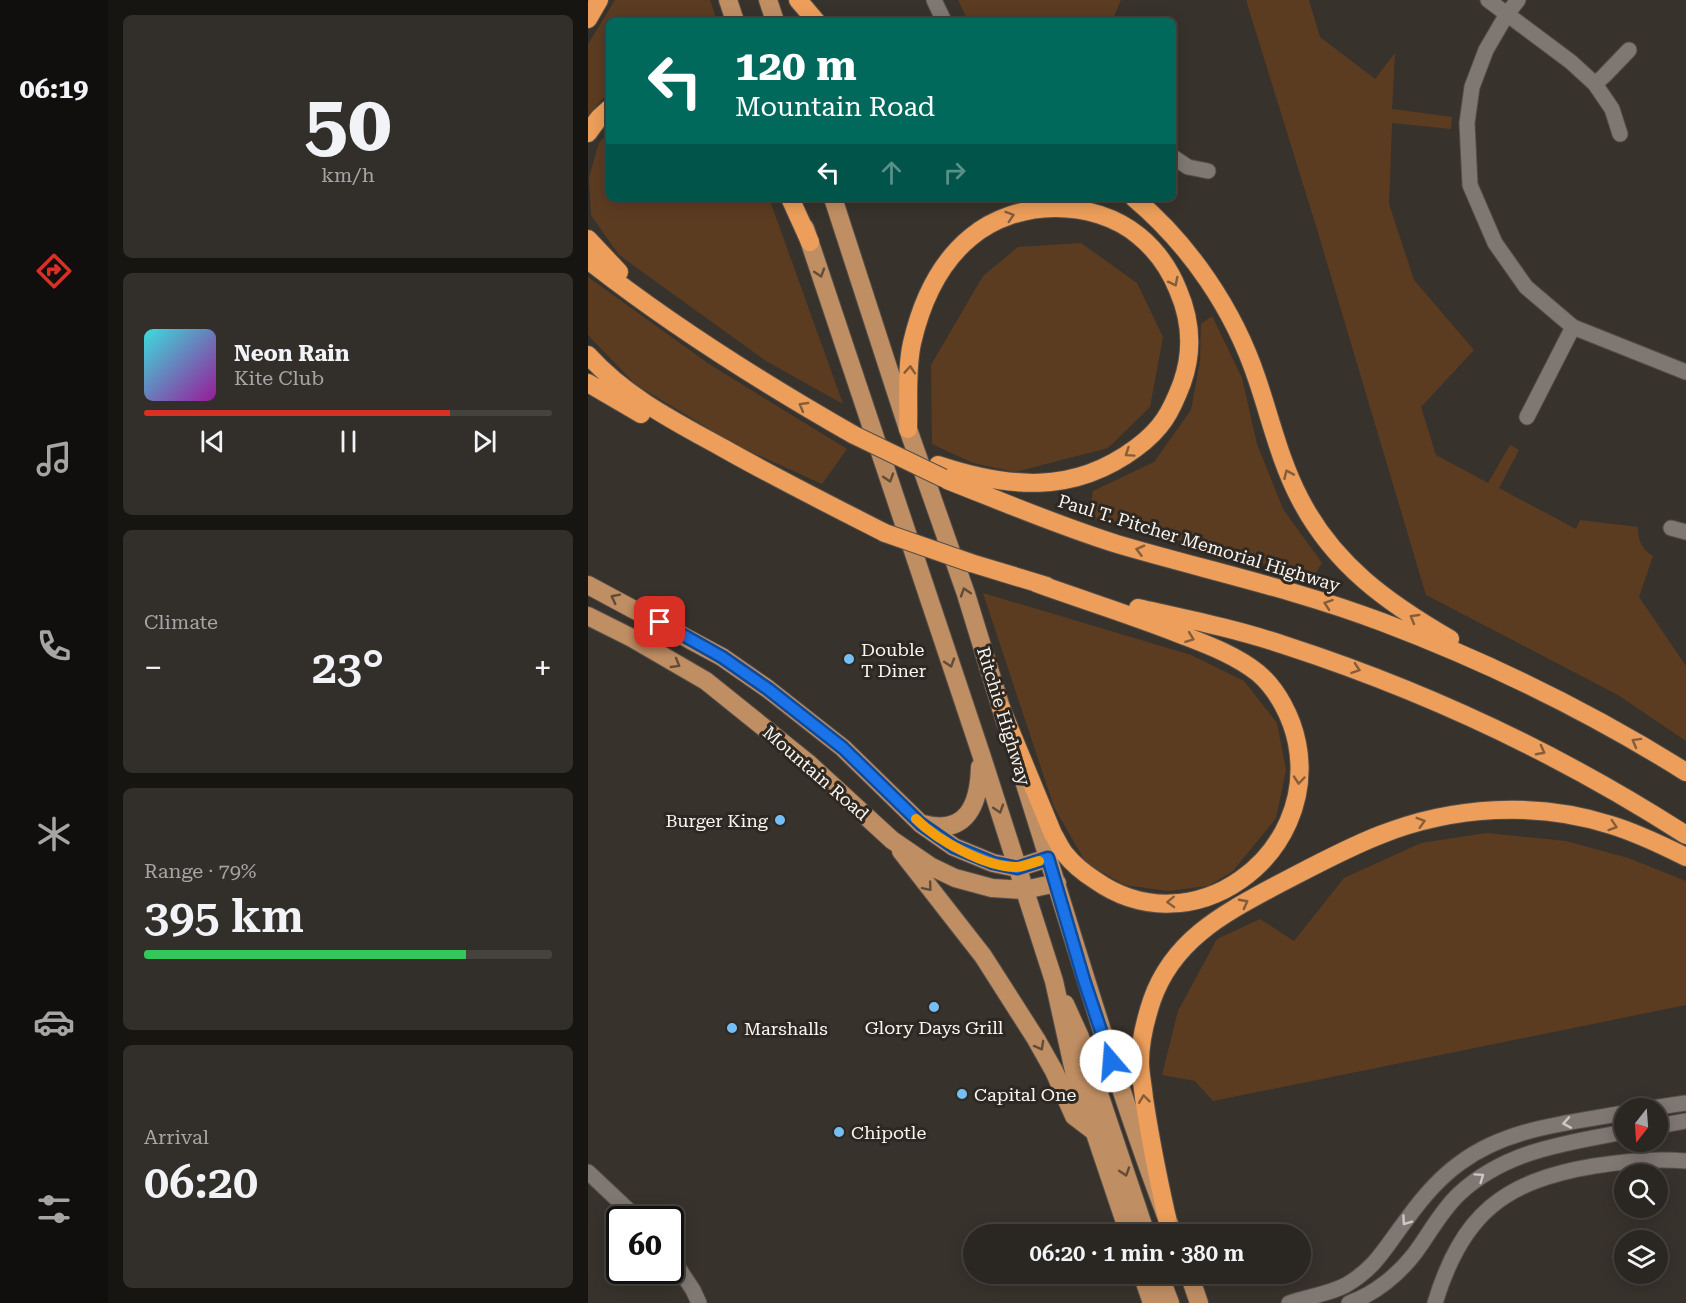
<!DOCTYPE html>
<html lang="en">
<head>
<meta charset="utf-8">
<style>
	:root { --surface:#2a2621; --page:#322e2a; --text:#f1f3f6; --muted:#a5a5a5; --line:#46433f; --accent:#d93025 }
	body { margin:0; font-family:"Roboto Serif",serif; background:var(--page); color:var(--text); height:100vh; display:flex; flex-direction:column; font-size:22px; white-space:nowrap }
	* { box-sizing:border-box; margin:0 }
	p { font-size:20px; color:var(--muted) }
	.icon { flex:none; width:33px; height:33px; fill:none; stroke:currentColor; stroke-width:2; stroke-linecap:round; stroke-linejoin:round }
	.map { position:relative; flex:1; overflow:hidden }
	.drawer { display:flex; flex-direction:column; gap:15px; padding:15px; background:#171512; width:480px }
	.drawer>* { flex:none }
	.hud { position:absolute; left:18px; top:18px; width:570px; height:183px; border-radius:9px; box-shadow:0 3px 15px #0003,0 0 0 2px var(--line); background:#00695c; color:#fff; overflow:hidden }
	.needle { width:39px; rotate:197deg }
	.controls { position:absolute; left:1026px; top:1098px; display:grid; gap:12px }
	.controls a { display:grid; place-items:center; width:54px; height:54px; border-radius:50%; background:var(--surface); box-shadow:0 3px 15px #0003,0 0 0 2px var(--line); font-size:30px }
	.speed { position:absolute; left:18px; top:1206px; display:flex; gap:12px; font-size:30px; font-weight:700; text-align:center }
	.speed>* { display:grid; place-content:center; width:78px; height:78px; border-radius:50%; background:var(--surface); box-shadow:0 3px 15px #0003,0 0 0 2px var(--line); line-height:1 }
	.speed .limit { border:3px solid #111; border-radius:9px; background:#fff; color:#111 }
	.pin { position:absolute; display:grid; place-items:center; width:51px; height:51px; color:#fff; margin:-26px; border-radius:12px; box-shadow:0 3px 9px #0006 }
	.me { position:absolute; width:66px; margin:-33px; rotate:342deg; stroke-linejoin:round; filter:drop-shadow(0 0 4px #0008) }
	.turn { display:flex; align-items:center; gap:21px; height:126px; padding:0 30px; font-size:27px }
	.turn .icon { width:78px; height:78px; stroke-width:2.5 }
	.turn b { display:block; font-size:42px; line-height:51px }
	.lanes { display:flex; align-items:center; height:57px; padding:0 30px; background:#0003; justify-content:center; gap:30px; direction:ltr }
	.lanes .off { opacity:.35 }
	.big { font-size:45px; font-weight:600; line-height:1.1 }
	.drawer .card { flex:1; display:flex; flex-direction:column; justify-content:center; gap:9px; min-width:0; padding:0 21px; border-radius:9px; background:var(--page) }
	.drawer .dial { align-items:center; gap:0 }
	.dial b { font-size:78px; line-height:1 }
	.song { display:flex; align-items:center; gap:18px }
	.cover { width:72px; height:72px; border-radius:9px; background:linear-gradient(135deg,hsl(180 70% 55%),hsl(300 70% 35%)) }
	.played { height:6px; border-radius:3px; background:linear-gradient(90deg,var(--accent) 75%,var(--line) 75%) }
	.keys { display:flex; justify-content:space-around; direction:ltr }
	.heat { display:flex; justify-content:space-between; align-items:center; font-size:33px; direction:ltr }
	.charge { height:9px; border-radius:4px; background:linear-gradient(90deg,#34c759 79%,var(--line) 0) }
	.trip { position:absolute; left:375px; top:1224px; width:348px; height:60px; border-radius:30px; background:var(--surface); box-shadow:0 3px 15px #0003,0 0 0 2px var(--line); font-weight:600; line-height:60px; text-align:center }
	main { display:flex; flex:1; min-height:0 }
	.menu { display:flex; flex-direction:column; width:108px; justify-content:space-around; align-items:center; background:#110f0d; color:var(--muted) }
	.menu .icon { width:42px; height:42px }
	.menu .active { color:var(--accent) }
	.menu b { font-size:27px; color:var(--text) }
	.map>svg:first-child { display:block }
	.green { fill:#5c3c21 }
	.lines { fill:none; stroke-linecap:round; stroke-linejoin:round }
	.minor-casing { stroke:#544e49; stroke-width:17 }
	.major-casing { stroke:#544e49; stroke-width:20 }
	.highway-casing { stroke:#544e49; stroke-width:20 }
	.minor { stroke:#7f7771; stroke-width:15 }
	.major { stroke:#c08e63; stroke-width:18 }
	.highway { stroke:#ec9e5a; stroke-width:18 }
	.highway-bridge-casing { stroke:#544e49; stroke-width:20; stroke-linecap:butt }
	.highway-bridge { stroke:#ec9e5a; stroke-width:18 }
	.oneway { stroke:#845d3b }
	.oneway2 { stroke:#614c39 }
	.oneway3 { stroke:#cec8c4 }
	.route-casing { stroke:#114b97; stroke-width:15 }
	.route { stroke:#1a73e8; stroke-width:10 }
	.slow { stroke:#f59e0b; stroke-width:10 }
	.poi-dot { fill:#74c0f6; stroke:#2e2822; stroke-width:2 }
	.labels { text-anchor:middle; dominant-baseline:central; stroke-width:6; stroke-linejoin:round; paint-order:stroke }
	.street-label { font-size:18px; fill:#f8f4f0; stroke:#2e2822 }
	.poi-label { font-size:18px; fill:#f8f4f0; stroke:#2e2822; text-anchor:start }
</style>
</head>
<body>
<main>
<nav class="menu">
<b>06:19</b>
<svg class="icon active" aria-label="directions" viewBox="0 0 24 24"><path d="M12 3l9 9-9 9-9-9zM9 14v-3h6M13 9l2 2-2 2"/></svg>
<svg class="icon" aria-label="music" viewBox="0 0 24 24"><path d="M9 18V5l10-2v13"/><circle cx="6" cy="18" r="3"/><circle cx="16" cy="16" r="3"/></svg>
<svg class="icon" aria-label="phone" viewBox="0 0 24 24"><path d="M5 4h4l2 5-3 2q2 4 5 5l2-3 5 2v4C11 20 4 13 5 4z"/></svg>
<svg class="icon" aria-label="climate" viewBox="0 0 24 24"><path d="M12 3v18M4 7l16 10M4 17L20 7"/></svg>
<svg class="icon" aria-label="car" viewBox="0 0 24 24"><path d="M5 17H2v-5l4-1 3-4h7l3 4 3 1v5h-3M9 17h6M6 11h13"/><circle cx="7" cy="17" r="2"/><circle cx="17" cy="17" r="2"/></svg>
<svg class="icon" aria-label="filters" viewBox="0 0 24 24"><path d="M4 7h16M4 17h16"/><circle cx="9" cy="7" r="2"/><circle cx="15" cy="17" r="2"/></svg>
</nav>
<section class="drawer">
<div class="card dial"><b>50</b><p>km/h</p></div>
<div class="card">
<div class="song"><i class="cover"></i><div><b>Neon Rain</b><p>Kite Club</p></div></div>
<div class="played"></div>
<div class="keys"><svg class="icon" aria-label="previous" viewBox="0 0 24 24"><path d="M18 5L8 12l10 7zM5 5v14"/></svg><svg class="icon" aria-label="pause" viewBox="0 0 24 24"><path d="M8 5v14M16 5v14"/></svg><svg class="icon" aria-label="next" viewBox="0 0 24 24"><path d="M6 5l10 7-10 7zM19 5v14"/></svg></div>
</div>
<div class="card"><p>Climate</p>
<div class="heat"><a>−</a><b class="big">23°</b><a>+</a></div>
</div>
<div class="card"><p>Range · 79%</p><b class="big">395 km</b><div class="charge"></div></div>
<div class="card"><p>Arrival</p><b class="big">06:20</b></div>
</section>
<div class="map">
<svg width="1098" height="1303" viewBox="0 0 1098 1303">
	<rect width="100%" height="100%" fill="#38322c"/>
	<path class="green" d="M27 0H122L129 21H21V95L15 98 0 117V44Z
		M370 0H533L524 21H383L379 19Z
		M658 0H721L732 37 787 79 807 53 804 109 864 117 863 129 804 123 801 204 826 280 886 350 833 407 848 455 900 483 922 445 931 450 911 488 988 529 992 520 1050 527C1050 540 1053 549 1065 556L1051 597 1098 666V741L1030 695 838 595 728 226Z
		M21 131V198H181L255 404 178 361 31 255 3 215 1 177 11 143Z
		M493 243 549 283 575 337 562 407 520 448 427 472 385 463 344 444 343 365 395 276 430 247Z
		M0 277 121 364 259 449 234 484 150 446 47 384 0 335Z
		M624 316 654 378 669 444 695 509 734 563 725 577 501 516 505 491 566 462 603 410 612 361 613 324Z
		M395 593 603 655 656 681 689 723 698 770 688 818 645 871 620 886 580 891 537 885 498 863 466 807Z
		M898 833 978 841 1040 858 1098 881V1005L625 1101 607 1081 574 1075 590 1011 629 939 672 919 706 941 756 878 833 843Z"/>
	<g class="lines">
		<g class="minor-casing">
			<path id="minor" d="M346 0 356 21
				M900 0 983 62 1007 84 1024 109 1032 134
				M930 0 919 14 898 50 884 87 879 123 882 185 907 243 938 287 985 327 1098 372
				M1007 84 1016 76 1041 50
				M585 157 600 167 620 171
				M939 417 985 327
				M1083 528 1098 532
				M1064 1108 1098 1103
				M1070 1126 1098 1121
				M0 1172 51 1220
				M82 1255 105 1290 111 1303
				M701 1303C719 1297 741 1294 758 1285 789 1267 798 1246 819 1219 834 1198 851 1178 872 1163 919 1128 980 1123 1036 1113
				M761 1303C787 1294 811 1274 827 1253 842 1233 852 1212 871 1194 917 1151 977 1143 1036 1132
				M847 1303C874 1214 916 1181 1006 1166 1037 1161 1067 1158 1098 1161"/>
		</g>
		<g class="major-casing">
			<path id="major" d="M140 0 147 21
				M180 0 187 21
				M245 198 320 429 378 594 418 724
				M217 228 393 754 466 981 486 1071 541 1234
				M0 585 134 657 180 689 255 748 333 824 366 847 405 863 429 868 460 858
				M0 616 44 638 118 681 220 763 304 840 342 866 367 878 404 888 436 890 469 883
				M437 784C485 935 528 1087 585 1234
				M335 824C379 836 391 804 392 767
				M313 851 395 956 448 1039 466 1071 486 1116 507 1132
				M477 1004 492 1037 558 1234
				M554 1274 564 1303
				M571 1274 582 1303
				M601 1274 611 1303"/>
		</g>
		<g class="highway-casing">
			<path id="highway" d="M210 0 228 21
				M0 19 11 0
				M0 133 11 118 21 109
				M202 198 222 242
				M546 198C602 245 646 310 669 379 683 420 692 461 712 499 746 565 800 603 862 639
				M0 239 31 272
				M0 260C84 326 173 382 266 435
				M0 355C38 397 86 421 135 448 188 478 242 505 297 533
				M0 383 53 414
				M320 429C321 401 318 370 324 343 333 304 351 263 383 237 428 199 505 198 551 236 568 250 582 270 590 290 603 320 605 352 594 383 583 412 574 429 548 448 485 495 420 488 350 465
				M359 480C415 502 471 526 529 544 617 570 707 589 794 622 900 662 1002 712 1098 772
				M383 563 459 586
				M550 608C599 619 648 629 696 645 838 691 972 754 1098 835
				M413 708 465 834C469 840 472 848 477 854 485 864 496 873 507 880 604 949 731 856 709 743 704 718 690 690 670 673 646 654 617 644 589 633 543 615 495 600 448 583
				M579 1218C570 1178 562 1138 556 1098 555 1086 552 1074 552 1062 552 1042 558 1018 564 1000 585 940 635 914 687 886 722 868 756 849 792 835 865 806 949 801 1023 825 1049 833 1074 845 1098 857"/>
		</g>
		<use href="#minor" class="minor"/>
		<use href="#major" class="major"/>
		<use href="#highway" class="highway"/>
		<g class="highway-bridge-casing">
			<path id="highway-bridge" d="M266 435 355 478
				M297 533 383 563"/>
		</g>
		<use href="#highway-bridge" class="highway-bridge"/>
	</g>
	<defs><path id="oneway-chevron" d="M-2-3.5L2.5 0L-2 3.5" fill="none" stroke-width="1.6" stroke-linecap="round" stroke-linejoin="round" transform="scale(1.5)"/></defs>
	<g class="oneway">
		<use href="#oneway-chevron" transform="translate(422 216) rotate(-18)"/>
		<use href="#oneway-chevron" transform="translate(586 282) rotate(63)"/>
		<use href="#oneway-chevron" transform="translate(322 370) rotate(-86)"/>
		<use href="#oneway-chevron" transform="translate(215 406) rotate(-150)"/>
		<use href="#oneway-chevron" transform="translate(541 453) rotate(146)"/>
		<use href="#oneway-chevron" transform="translate(700 474) rotate(-114)"/>
		<use href="#oneway-chevron" transform="translate(552 550) rotate(-165)"/>
		<use href="#oneway-chevron" transform="translate(740 604) rotate(-161)"/>
		<use href="#oneway-chevron" transform="translate(826 618) rotate(-150)"/>
		<use href="#oneway-chevron" transform="translate(602 638) rotate(21)"/>
		<use href="#oneway-chevron" transform="translate(768 669) rotate(19)"/>
		<use href="#oneway-chevron" transform="translate(1048 742) rotate(-151)"/>
		<use href="#oneway-chevron" transform="translate(953 751) rotate(28)"/>
		<use href="#oneway-chevron" transform="translate(711 780) rotate(95)"/>
		<use href="#oneway-chevron" transform="translate(833 822) rotate(-17)"/>
		<use href="#oneway-chevron" transform="translate(1025 826) rotate(18)"/>
		<use href="#oneway-chevron" transform="translate(583 902) rotate(178)"/>
		<use href="#oneway-chevron" transform="translate(656 903) rotate(-28)"/>
		<use href="#oneway-chevron" transform="translate(556 1099) rotate(-97)"/>
	</g>
	<g class="oneway2">
		<use href="#oneway-chevron" transform="translate(232 273) rotate(72)"/>
		<use href="#oneway-chevron" transform="translate(301 478) rotate(72)"/>
		<use href="#oneway-chevron" transform="translate(377 592) rotate(-108)"/>
		<use href="#oneway-chevron" transform="translate(27 598) rotate(-153)"/>
		<use href="#oneway-chevron" transform="translate(362 663) rotate(72)"/>
		<use href="#oneway-chevron" transform="translate(88 664) rotate(30)"/>
		<use href="#oneway-chevron" transform="translate(411 809) rotate(72)"/>
		<use href="#oneway-chevron" transform="translate(340 887) rotate(50)"/>
		<use href="#oneway-chevron" transform="translate(452 1046) rotate(61)"/>
		<use href="#oneway-chevron" transform="translate(537 1172) rotate(72)"/>
	</g>
	<g class="oneway3">
		<use href="#oneway-chevron" transform="translate(979 1123) rotate(170)"/>
		<use href="#oneway-chevron" transform="translate(892 1177) rotate(-35)"/>
		<use href="#oneway-chevron" transform="translate(818 1221) rotate(125)"/>
	</g>
	<g class="lines">
		<g class="route-casing">
			<path id="route" d="M72 622 134 657 180 689 255 748 333 824 366 847 405 863 429 868 460 858 496 980 523 1061"/>
		</g>
		<use href="#route" class="route"/>
		<path class="slow" d="M328 819C349 840 397 867 428 867 435 867 444 863 451 861"/>
	</g>
	<g class="poi-dot">
		<circle cx="261" cy="659" r="6"/>
		<circle cx="192" cy="820" r="6"/>
		<circle cx="346" cy="1007" r="6"/>
		<circle cx="144" cy="1028" r="6"/>
		<circle cx="374" cy="1094" r="6"/>
		<circle cx="251" cy="1132" r="6"/>
	</g>
	<g class="labels">
		<g class="street-label">
			<text transform="translate(611 543) rotate(17)">Paul T. Pitcher Memorial Highway</text>
			<text transform="translate(416 716) rotate(73)">Ritchie Highway</text>
			<text transform="translate(228 773) rotate(41)">Mountain Road</text>
		</g>
		<g class="poi-label">
			<text x="273" y="649">Double<tspan x="273" dy="21">T Diner</tspan></text>
			<text x="180" y="820" text-anchor="end">Burger King</text>
			<text x="346" y="1027" text-anchor="middle">Glory Days Grill</text>
			<text x="156" y="1028">Marshalls</text>
			<text x="386" y="1094">Capital One</text>
			<text x="263" y="1132">Chipotle</text>
		</g>
	</g>
</svg>
<div class="controls">
<a><svg class="needle" viewBox="-14 -14 28 28"><path d="M0-13l5 13h-10z" fill="#e53935"/><path d="M0 13l5-13h-10z" fill="#a5a5a5"/></svg></a>
<a><svg class="icon" aria-label="search" viewBox="0 0 24 24"><circle cx="10" cy="10" r="6"/><path d="M15 15l6 6"/></svg></a>
<a><svg class="icon" aria-label="layers" viewBox="0 0 24 24"><path d="M12 4l9 5-9 5-9-5zM3 14l9 5 9-5"/></svg></a>
</div>
<div class="speed"><div class="limit">60</div></div>
<div class="pin" style="left:72px;top:622px;background:#d93025"><svg class="icon" aria-label="arrive" viewBox="0 0 24 24"><path d="M6 21V4h12l-3 4 3 4H6"/></svg></div>
<svg class="me" style="left:523px;top:1061px" viewBox="-20 -20 40 40"><circle r="19" fill="#fff"/><path d="M0-13L10 11 0 6-10 11z" fill="#1a73e8"/></svg>
<div class="trip">06:20 · 1 min · 380 m</div>
<div class="hud">
<div class="turn"><svg class="icon" aria-label="left" viewBox="0 0 24 24"><path d="M17 20v-9H6M10 6l-5 5 5 5"/></svg><div><b>120 m</b>Mountain Road</div></div>
<div class="lanes"><svg class="icon" aria-label="left" viewBox="0 0 24 24"><path d="M17 20v-9H6M10 6l-5 5 5 5"/></svg><svg class="icon off" aria-label="ahead" viewBox="0 0 24 24"><path d="M12 20V5M6 11l6-6 6 6"/></svg><svg class="icon off" aria-label="right" viewBox="0 0 24 24"><path d="M7 20v-9h11M14 6l5 5-5 5"/></svg></div>
</div>
</div>
</main>
</body>
</html>
